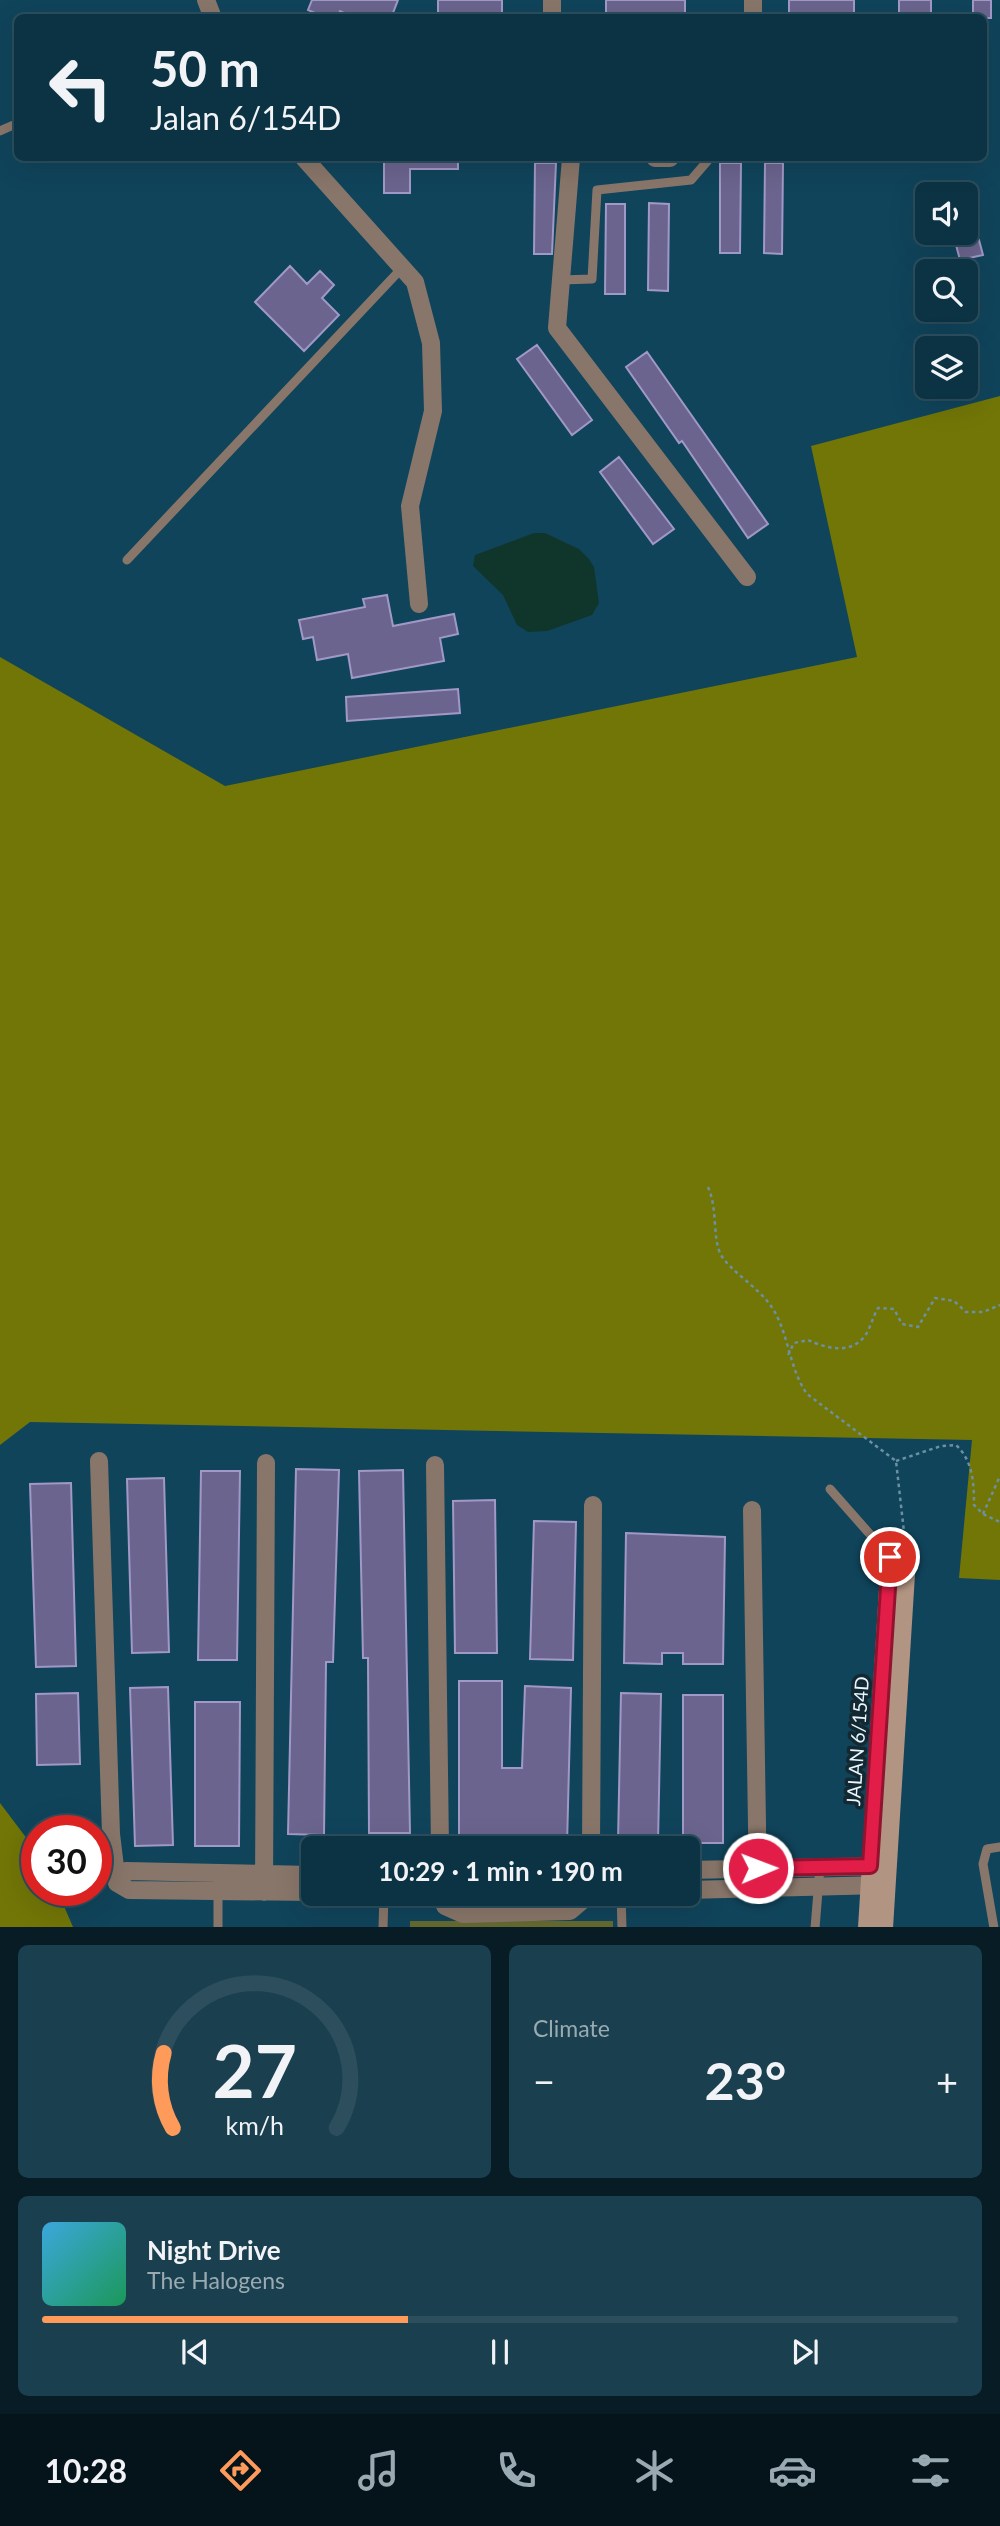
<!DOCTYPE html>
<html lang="en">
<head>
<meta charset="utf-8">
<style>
	:root { --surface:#0c3344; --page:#1a3f4f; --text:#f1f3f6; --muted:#9aaab2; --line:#2c4e5d; --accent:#ff9b5a }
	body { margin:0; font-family:Lato,sans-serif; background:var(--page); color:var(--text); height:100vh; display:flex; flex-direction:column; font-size:26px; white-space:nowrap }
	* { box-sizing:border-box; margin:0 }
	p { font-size:23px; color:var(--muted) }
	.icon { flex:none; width:38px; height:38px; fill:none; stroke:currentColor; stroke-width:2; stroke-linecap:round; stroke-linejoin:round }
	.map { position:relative; height:1927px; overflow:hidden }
	.details { display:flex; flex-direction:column; gap:18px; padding:18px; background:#071c25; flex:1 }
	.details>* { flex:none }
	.guide { position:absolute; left:14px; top:14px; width:973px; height:147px; border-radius:10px; box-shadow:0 7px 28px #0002,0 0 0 2px var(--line); background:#0c3344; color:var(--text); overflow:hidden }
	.fabs { position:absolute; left:915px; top:182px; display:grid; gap:14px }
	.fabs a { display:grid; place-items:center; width:63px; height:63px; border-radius:10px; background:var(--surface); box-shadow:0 7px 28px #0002,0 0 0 2px var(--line); font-size:35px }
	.speed { position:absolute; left:21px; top:1815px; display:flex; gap:14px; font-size:35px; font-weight:700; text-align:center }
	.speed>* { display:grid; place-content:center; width:91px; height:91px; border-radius:50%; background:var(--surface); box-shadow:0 7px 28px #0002,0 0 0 2px var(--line); line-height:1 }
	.speed .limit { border:10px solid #d22; background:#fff; color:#111 }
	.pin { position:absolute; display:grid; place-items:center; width:60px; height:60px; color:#fff; margin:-30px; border:4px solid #fff; border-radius:50%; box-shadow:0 2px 7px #0007 }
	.me { position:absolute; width:77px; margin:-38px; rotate:89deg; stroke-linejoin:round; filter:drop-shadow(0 0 5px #0008) }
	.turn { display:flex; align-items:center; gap:24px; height:147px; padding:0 21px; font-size:32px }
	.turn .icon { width:91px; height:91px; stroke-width:2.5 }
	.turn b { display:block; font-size:49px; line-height:60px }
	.big { font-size:52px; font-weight:700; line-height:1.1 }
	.details .tile { flex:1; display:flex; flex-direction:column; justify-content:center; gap:10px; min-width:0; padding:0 24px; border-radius:10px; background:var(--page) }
	.details .dial { align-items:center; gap:0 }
	.dial svg { height:182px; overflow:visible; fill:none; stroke:var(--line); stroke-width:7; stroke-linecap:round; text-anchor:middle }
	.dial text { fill:var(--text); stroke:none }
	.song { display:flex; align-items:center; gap:21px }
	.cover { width:84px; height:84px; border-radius:10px; background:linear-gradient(135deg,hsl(200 70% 55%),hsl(150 70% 35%)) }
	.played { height:7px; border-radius:4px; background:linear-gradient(90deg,var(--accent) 40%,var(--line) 40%) }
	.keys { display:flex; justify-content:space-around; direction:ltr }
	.heat { display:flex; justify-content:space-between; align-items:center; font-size:38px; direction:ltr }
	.details .tiles { flex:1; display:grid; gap:18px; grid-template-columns:1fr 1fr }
	.tile:last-child { grid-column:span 2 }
	.trip { position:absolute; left:301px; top:1836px; width:399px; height:70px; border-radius:10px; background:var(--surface); box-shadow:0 7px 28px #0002,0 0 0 2px var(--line); font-weight:700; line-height:70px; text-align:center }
	.tabs { display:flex; height:112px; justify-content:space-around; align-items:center; background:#05141b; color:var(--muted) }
	.tabs .icon { width:49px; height:49px }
	.tabs .current { color:var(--accent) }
	.tabs b { font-size:32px; color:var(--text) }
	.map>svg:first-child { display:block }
	.green { fill:#656931 }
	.forest { fill:#727607 }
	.water { fill:#10362c }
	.building { fill:#6b648e; stroke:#a098c6; stroke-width:2 }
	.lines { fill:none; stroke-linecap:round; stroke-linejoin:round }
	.path { stroke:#6c90a1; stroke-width:2.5; stroke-dasharray:3.5 3.5; stroke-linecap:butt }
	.lane { stroke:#89766a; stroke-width:9 }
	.street { stroke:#89766a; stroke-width:18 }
	.secondary { stroke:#b29482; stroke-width:18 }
	.route-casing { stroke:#92132f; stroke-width:18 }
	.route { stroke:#e11d48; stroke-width:12 }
	.labels { text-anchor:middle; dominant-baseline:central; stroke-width:7; stroke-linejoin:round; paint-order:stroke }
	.street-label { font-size:19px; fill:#e7f6ff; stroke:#142832 }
</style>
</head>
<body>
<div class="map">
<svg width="1000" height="1928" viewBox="0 0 1000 1928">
	<rect width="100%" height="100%" fill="#10445b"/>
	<path class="green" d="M410 1921H613V1927L410 1928Z"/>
	<path class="forest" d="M1000 396V1580L959 1578 972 1440 30 1422 0 1445V657L225 786 857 657 811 446Z
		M0 1803 37 1852V1890H57L73 1927H0Z"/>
	<path class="water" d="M534 533H545L579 549 589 559 594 567 599 603 592 615 547 631 528 632 517 625 503 595 473 566 475 555Z"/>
	<path class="building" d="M312 0H398L391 18H355L340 11 337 18H326L308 10Z
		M438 0H502V18H438Z
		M606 0H685V18H606Z
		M789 0H854V18H789Z
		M899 0H931V18H899Z
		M973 0H991V18H973Z
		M384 158H458V169H410V193H384Z
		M535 163H556L552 254H534Z
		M720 163H741L740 253H720Z
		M765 163H783L782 254 764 253Z
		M649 203 669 204 668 291 648 290Z
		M606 204H625V294H605Z
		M979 240 983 255 960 260 956 245Z
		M290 266 307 284 320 271 334 285 322 298 339 315 304 351 255 302Z
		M537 345 592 420 572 435 517 359Z
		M647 352 768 524 748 538 682 441 679 443 626 367Z
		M619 457 674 529 653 544 600 472Z
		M387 595 393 626 454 614 458 634 440 638 444 661 352 678 348 654 317 660 313 637 303 639 299 620 365 607 363 599Z
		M458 689 460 713 347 721 346 697Z
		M296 1469 339 1470 333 1662H326L324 1835 288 1834Z
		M403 1470 410 1833H369L368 1658H363L359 1471Z
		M201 1471H240L237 1660H198Z
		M164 1478 169 1652 132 1653 127 1479Z
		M71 1483 76 1666 36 1667 30 1484Z
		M495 1500 497 1653H455L453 1501Z
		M534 1521 576 1522 573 1660 530 1659Z
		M626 1533 725 1537 723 1664H683V1653H662V1664L624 1663Z
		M459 1681H502V1768H522L525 1686 571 1688 567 1845 520 1843V1839H459Z
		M168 1687 173 1845 135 1846 130 1688Z
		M78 1693 80 1764 37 1765 36 1694Z
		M621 1693 661 1694 658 1843 618 1842Z
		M683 1695H723V1843H683Z
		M195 1702H240L239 1846H195Z"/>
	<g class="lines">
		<path class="path" d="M708 1187C718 1209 712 1238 721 1255 731 1272 760 1288 773 1309 789 1335 789 1368 807 1394L896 1461 905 1541
			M788 1355 794 1343 808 1340C826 1348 849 1355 864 1337 870 1330 873 1316 878 1308L894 1309 902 1324 918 1327 935 1298 954 1301 966 1312H983L1000 1305
			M896 1461 941 1446 956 1445C973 1461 974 1483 974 1505L983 1514 1000 1522
			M983 1514 1000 1476"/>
		<path class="lane" d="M0 131 18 123
			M561 280 592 279 597 190 691 180 710 158
			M127 560 402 268
			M830 1489 890 1557
			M621 1894 622 1928
			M218 1928V1874
			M383 1928 384 1894
			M815 1928 820 1867
			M994 1928 983 1864 987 1849 1000 1847"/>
		<path class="street" d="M206 0 213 18
			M552 18V0
			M753 18V0
			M304 158 415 282 431 343 433 411 410 506 419 604
			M571 158 557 328 747 577
			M655 158H670
			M99 1461 111 1834 117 1883 129 1890 313 1892
			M435 1465 440 1848
			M752 1510 758 1888
			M591 1848 593 1505
			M688 1870 884 1866
			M117 1875 126 1871 313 1875
			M688 1890 884 1885
			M264 1892 266 1463
			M441 1894 445 1906 463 1914 570 1911 590 1894"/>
		<path class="secondary" d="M867 1928 890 1557
			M884 1928 907 1558"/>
	</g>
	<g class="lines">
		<g class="route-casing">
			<path id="route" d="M758 1868 870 1866 890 1557"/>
		</g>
		<use href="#route" class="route"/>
	</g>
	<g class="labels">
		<g class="street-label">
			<text transform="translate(857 1741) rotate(-86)">JALAN 6/154D</text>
		</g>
	</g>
</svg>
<div class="fabs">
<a><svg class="icon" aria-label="sound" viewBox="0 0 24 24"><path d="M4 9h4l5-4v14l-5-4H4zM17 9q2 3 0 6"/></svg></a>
<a><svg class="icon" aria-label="search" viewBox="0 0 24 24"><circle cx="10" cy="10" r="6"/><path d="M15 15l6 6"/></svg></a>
<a><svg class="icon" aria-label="layers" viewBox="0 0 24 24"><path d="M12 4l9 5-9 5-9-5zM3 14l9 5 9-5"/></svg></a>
</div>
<div class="speed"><div class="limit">30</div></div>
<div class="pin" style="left:890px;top:1557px;background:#d93025"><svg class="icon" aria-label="arrive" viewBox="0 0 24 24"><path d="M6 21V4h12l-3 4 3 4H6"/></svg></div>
<svg class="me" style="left:758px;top:1868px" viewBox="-20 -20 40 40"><circle r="17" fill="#e11d48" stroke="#fff" stroke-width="3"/><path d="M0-11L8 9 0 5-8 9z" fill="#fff"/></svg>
<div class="trip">10:29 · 1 min · 190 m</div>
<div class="guide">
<div class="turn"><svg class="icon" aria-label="left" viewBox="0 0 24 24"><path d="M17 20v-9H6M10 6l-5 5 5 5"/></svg><div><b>50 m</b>Jalan 6/154D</div></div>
</div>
</div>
<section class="details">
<div class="tiles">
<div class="tile dial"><svg viewBox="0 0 100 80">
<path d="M14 69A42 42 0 1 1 86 69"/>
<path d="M14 69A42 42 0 0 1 10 36" stroke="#ff9b5a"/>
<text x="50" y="56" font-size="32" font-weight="700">27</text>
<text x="50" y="72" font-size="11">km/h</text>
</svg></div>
<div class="tile"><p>Climate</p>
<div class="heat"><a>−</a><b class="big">23°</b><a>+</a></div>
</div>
<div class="tile">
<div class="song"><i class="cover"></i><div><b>Night Drive</b><p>The Halogens</p></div></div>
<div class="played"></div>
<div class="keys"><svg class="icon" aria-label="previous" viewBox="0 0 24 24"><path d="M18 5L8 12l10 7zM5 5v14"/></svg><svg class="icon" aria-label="pause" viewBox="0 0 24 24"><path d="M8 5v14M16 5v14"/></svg><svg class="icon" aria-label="next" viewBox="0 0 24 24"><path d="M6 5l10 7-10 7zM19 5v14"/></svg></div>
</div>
</div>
</section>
<nav class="tabs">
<b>10:28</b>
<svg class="icon current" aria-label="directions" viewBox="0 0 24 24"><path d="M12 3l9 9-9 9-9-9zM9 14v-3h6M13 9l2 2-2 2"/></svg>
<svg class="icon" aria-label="music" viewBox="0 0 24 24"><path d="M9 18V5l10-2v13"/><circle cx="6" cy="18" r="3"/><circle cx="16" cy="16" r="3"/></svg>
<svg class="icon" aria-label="phone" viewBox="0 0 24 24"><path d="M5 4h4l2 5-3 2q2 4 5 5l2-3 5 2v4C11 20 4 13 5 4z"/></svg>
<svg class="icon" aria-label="climate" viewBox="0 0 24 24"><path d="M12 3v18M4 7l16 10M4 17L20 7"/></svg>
<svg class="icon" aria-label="car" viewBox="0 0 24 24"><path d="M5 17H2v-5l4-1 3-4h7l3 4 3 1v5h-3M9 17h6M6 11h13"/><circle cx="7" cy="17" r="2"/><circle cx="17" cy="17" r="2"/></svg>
<svg class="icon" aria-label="filters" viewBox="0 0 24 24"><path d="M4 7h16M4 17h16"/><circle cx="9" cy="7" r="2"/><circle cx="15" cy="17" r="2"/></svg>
</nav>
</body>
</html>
